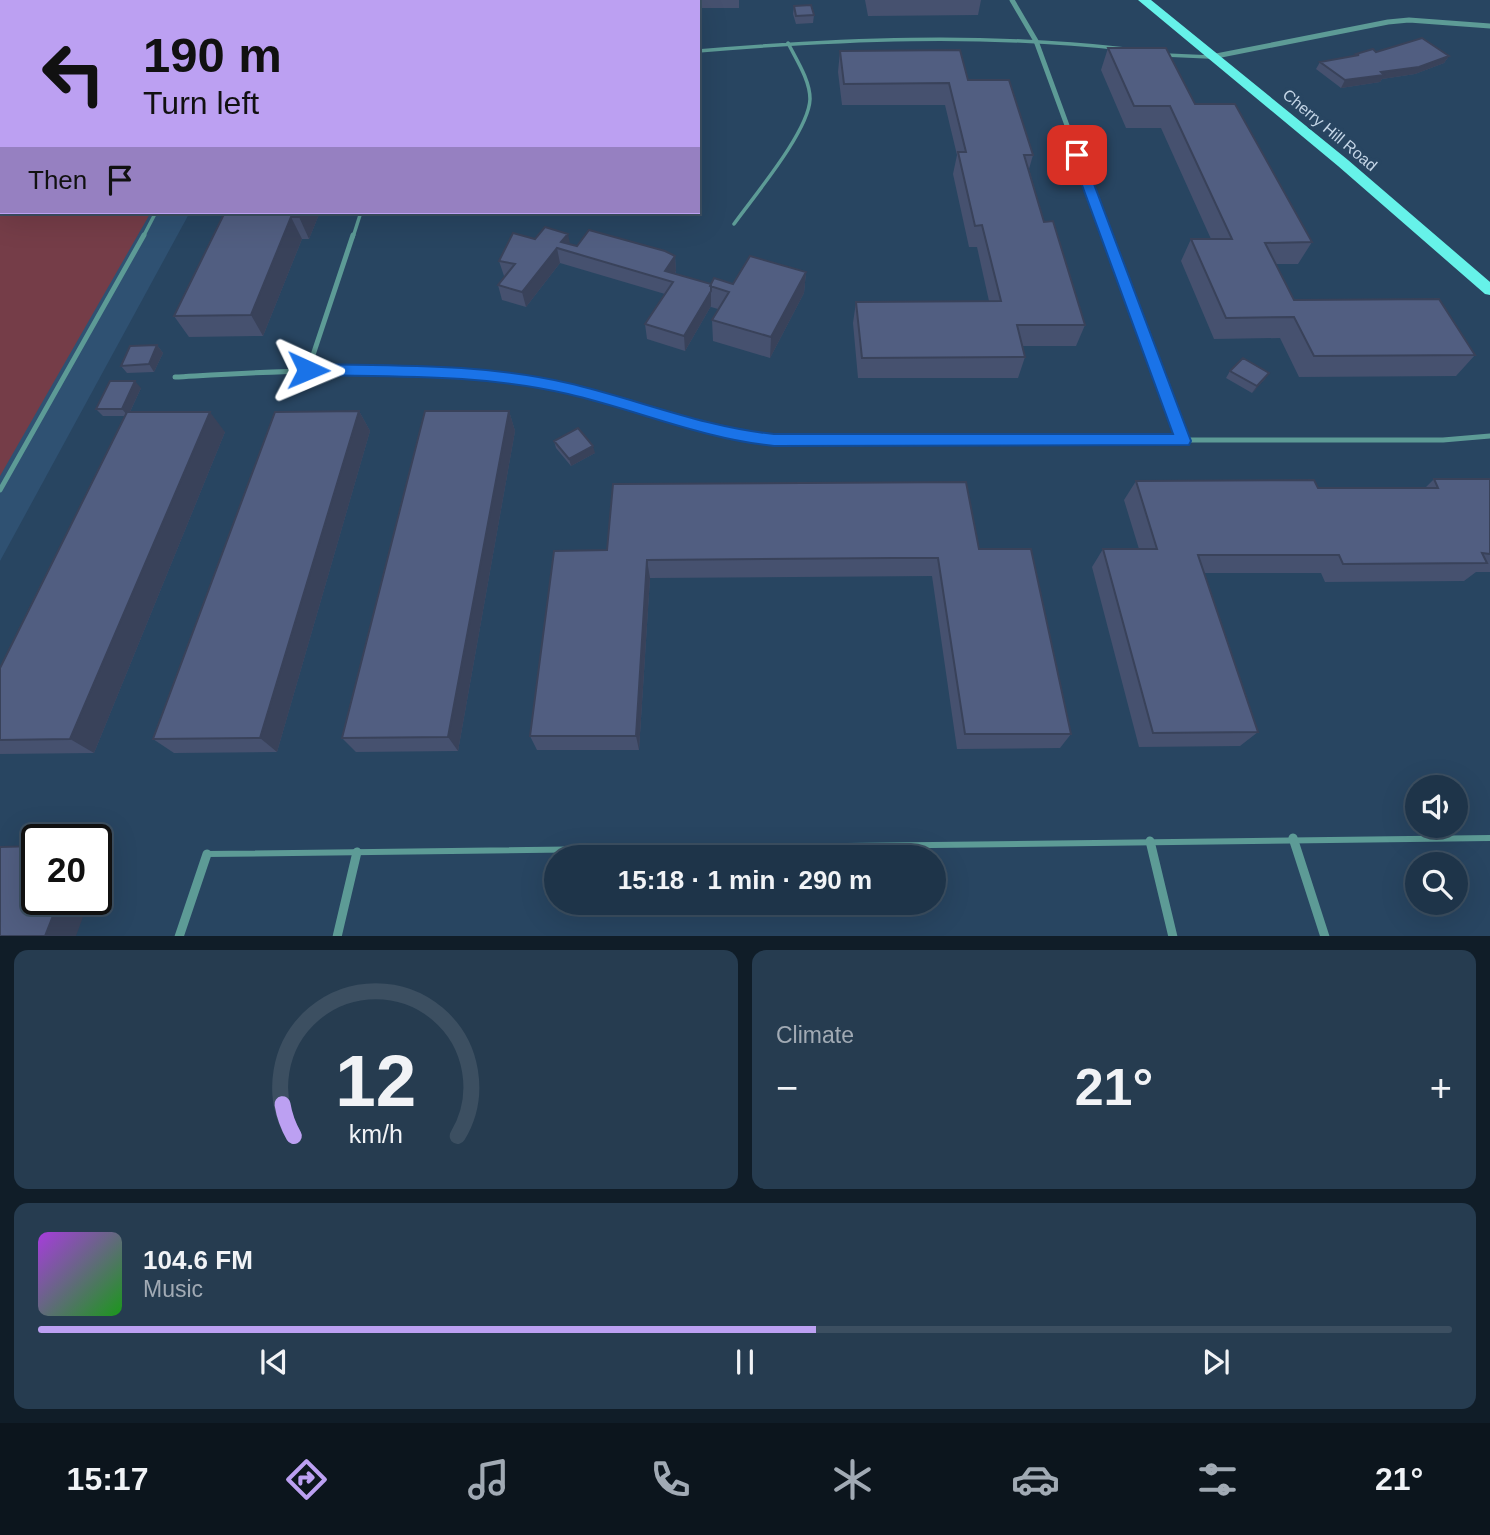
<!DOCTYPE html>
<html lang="en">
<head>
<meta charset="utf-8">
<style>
	:root { --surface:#1e3449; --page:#263c50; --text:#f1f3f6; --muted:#a1aab4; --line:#3c4f61; --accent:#bca0f2 }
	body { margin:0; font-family:Helvetica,sans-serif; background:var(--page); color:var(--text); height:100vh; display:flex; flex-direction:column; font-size:26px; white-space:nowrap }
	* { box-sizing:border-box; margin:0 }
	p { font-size:23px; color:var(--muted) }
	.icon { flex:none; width:38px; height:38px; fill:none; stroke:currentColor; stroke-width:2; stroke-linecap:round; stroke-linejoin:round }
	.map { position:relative; height:936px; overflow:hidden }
	.sheet { display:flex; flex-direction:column; gap:14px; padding:14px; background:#101d28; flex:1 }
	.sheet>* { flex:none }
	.hud { position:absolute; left:0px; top:0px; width:700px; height:214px; box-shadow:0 7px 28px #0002,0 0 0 2px var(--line); background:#bca0f2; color:#111; overflow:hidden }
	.fabs { position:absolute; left:1405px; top:775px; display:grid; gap:14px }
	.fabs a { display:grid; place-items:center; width:63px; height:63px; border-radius:50%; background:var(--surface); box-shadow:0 7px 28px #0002,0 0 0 2px var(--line); font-size:35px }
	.speed { position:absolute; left:21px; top:824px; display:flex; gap:14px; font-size:35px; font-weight:700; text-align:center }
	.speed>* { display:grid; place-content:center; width:91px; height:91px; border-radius:50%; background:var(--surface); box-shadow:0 7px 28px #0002,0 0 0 2px var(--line); line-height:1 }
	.speed .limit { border:4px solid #111; border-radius:10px; background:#fff; color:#111 }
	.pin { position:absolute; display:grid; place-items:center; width:60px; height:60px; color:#fff; margin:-30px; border-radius:14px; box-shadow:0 4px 10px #0006 }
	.me { position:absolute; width:77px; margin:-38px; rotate:91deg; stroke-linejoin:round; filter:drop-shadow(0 0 5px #0008) }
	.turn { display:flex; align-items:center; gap:24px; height:147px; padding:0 28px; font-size:32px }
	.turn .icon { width:91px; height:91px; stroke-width:2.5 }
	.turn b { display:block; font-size:49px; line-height:60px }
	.then { display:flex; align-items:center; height:66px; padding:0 28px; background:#0003; gap:14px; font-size:26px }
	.big { font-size:52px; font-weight:700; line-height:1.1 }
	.sheet .widget { flex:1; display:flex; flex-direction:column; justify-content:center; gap:10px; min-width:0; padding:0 24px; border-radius:14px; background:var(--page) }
	.sheet .dial { align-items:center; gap:0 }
	.dial svg { height:182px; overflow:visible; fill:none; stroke:var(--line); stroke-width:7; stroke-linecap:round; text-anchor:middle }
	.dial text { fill:var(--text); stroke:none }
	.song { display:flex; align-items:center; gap:21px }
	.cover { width:84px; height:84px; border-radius:10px; background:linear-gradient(135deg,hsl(280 70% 55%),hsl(120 70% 35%)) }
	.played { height:7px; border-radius:4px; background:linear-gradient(90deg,var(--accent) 55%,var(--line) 55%) }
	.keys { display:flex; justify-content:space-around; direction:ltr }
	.heat { display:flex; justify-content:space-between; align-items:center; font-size:38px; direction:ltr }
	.sheet .tiles { flex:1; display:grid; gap:14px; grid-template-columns:1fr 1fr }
	.widget:last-child { grid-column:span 2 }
	.trip { position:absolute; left:544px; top:845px; width:402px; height:70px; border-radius:35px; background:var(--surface); box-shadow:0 7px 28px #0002,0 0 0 2px var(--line); font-weight:700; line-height:70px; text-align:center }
	.dock { display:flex; height:112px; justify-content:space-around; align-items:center; background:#0c151d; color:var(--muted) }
	.dock .icon { width:49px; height:49px }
	.dock .active { color:var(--accent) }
	.dock b { font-size:32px; color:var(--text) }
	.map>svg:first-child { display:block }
	.built { fill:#2f5172 }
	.green { fill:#753d48 }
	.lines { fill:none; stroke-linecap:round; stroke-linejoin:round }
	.lane-far2 { stroke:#5d9b96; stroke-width:3.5 }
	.lane-far1 { stroke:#5d9b96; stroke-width:5 }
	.lane { stroke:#5d9b96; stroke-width:6 }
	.street-far2 { stroke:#5d9b96; stroke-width:5 }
	.street-far1 { stroke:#5d9b96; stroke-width:6 }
	.street { stroke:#5d9b96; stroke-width:9 }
	.primary { fill:#66f2e9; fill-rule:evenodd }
	.wall { fill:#46516f }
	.shaded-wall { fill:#39425a }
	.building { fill:#515e81; stroke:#39425a; stroke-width:2 }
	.route { fill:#1a73e8; stroke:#114b97; stroke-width:2 }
	.labels { text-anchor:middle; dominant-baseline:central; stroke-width:7; stroke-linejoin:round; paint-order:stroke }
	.far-street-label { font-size:16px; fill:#c4d5e6; stroke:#284561 }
</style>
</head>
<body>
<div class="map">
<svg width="1490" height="937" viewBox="0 0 1490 937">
	<rect width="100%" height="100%" fill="#284561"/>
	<path class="built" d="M0 0H306L2 2V212H190L0 561Z"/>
	<path class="green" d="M0 0H271L2 2V212H151L0 476Z"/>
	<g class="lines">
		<path class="lane-far2" d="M698 51C841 39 982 33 1125 49
			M1165 55 1210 57
			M734 224C754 196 809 131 810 99 810 80 796 59 788 43
			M143 237 156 212
			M353 237 361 212"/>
		<path class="lane-far1" d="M308 370 353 235
			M175 377C301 370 444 360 568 388 637 404 703 434 774 440H1443L1490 436
			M0 490 144 235"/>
		<path class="lane" d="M207 854 1490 838"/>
		<path class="street-far2" d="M1012 0 1036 41 1108 237
			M1211 57 1388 22 1409 20 1490 26"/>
		<path class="street-far1" d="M1107 235 1183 441"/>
		<path class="street" d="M1293 838 1325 937
			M1150 841 1173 937
			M179 937 207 854
			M337 937 357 852"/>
		<path class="primary" d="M1138 0H1151L1348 160 1490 282V295L1485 294 1338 166Z"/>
	</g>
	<path class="wall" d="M519 0H645V2H519Z
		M686 0H739V8H698V2H686Z
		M865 0H981L978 15 868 16Z
		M794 6 814 15 813 23 796 24 793 14Z
		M1108 48 1195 104 1312 242 1298 264H1276L1294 300 1475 355 1456 376 1299 377 1280 338 1214 339 1181 261 1191 239H1211L1161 128H1126L1101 70Z
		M840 51 968 80 1033 155 1029 169 1044 222 1085 325 1076 346H1023L1025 357 1018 378H858L853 323 856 302 989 301 977 247H969L953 174 957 155 945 105H842L838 72Z
		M1376 52 1449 56 1444 63 1415 74 1382 79 1380 82 1341 88 1316 69 1320 62 1355 56 1356 54Z
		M320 212 309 239H302L263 336 189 337 174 316 231 214Z
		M535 239 577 246 675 256 676 271 675 274 711 284H733L806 272 804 293 770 358 713 341 712 320 718 309 711 307V306L685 351 647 339 645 324 665 294 560 263 526 307 502 300 498 285 505 276H504L499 261Z
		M157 345 163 353 154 372 127 373 121 366Z
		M1230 371 1269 373 1264 380 1252 393 1226 378Z
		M141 388 130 412 225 432 94 753 0 754V668L125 416H103L96 409Z
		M359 411 370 431 277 752 174 753 153 739Z
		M509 411 515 431 458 751 356 752 342 738Z
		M554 441 595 453 571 466 556 448Z
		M1434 479H1490V572H1476L1464 581 1325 582 1321 573H1204L1258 732 1240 746 1139 747 1092 567 1103 549H1139L1124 500 1136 481 1318 488H1425Z
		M979 549 1071 734 1060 748 957 749 932 576 650 578 639 750H537L530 736 554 551Z"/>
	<path class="shaded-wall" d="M1449 56 1444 63 1415 74 1382 79 1380 82 1341 88 1345 80Z
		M301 212H320L309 239 299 217Z
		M291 217 302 239 263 336 251 315Z
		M568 234 571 248 561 242Z
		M557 248 560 263 526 307 522 292Z
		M675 256 676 271 670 281 665 271Z
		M806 272 804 293 770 358 771 337Z
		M711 291V306L685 351 684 336Z
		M157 345 163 353 154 372 149 364Z
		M1269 373 1264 380 1252 393 1257 386Z
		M135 381 141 388 128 416 122 409Z
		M359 411 370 431 277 752 260 738Z
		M509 411 515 431 458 751 448 737Z
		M210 412 225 432 94 753 70 739Z
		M593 446 595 453 571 466 569 459Z
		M647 560 650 578 639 750 636 736Z
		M41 900H71L67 912 83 917 76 936H45L37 909Z"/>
	<path class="building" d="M353 0H465L464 2H352Z
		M519 0H604V2H519Z
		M811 5 814 15 796 16 794 6Z
		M1422 38 1449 56 1419 67 1381 72 1384 75 1345 80 1320 62 1359 55 1356 54 1373 49 1376 52Z
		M1108 48H1166L1195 104H1235L1312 242 1265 243 1294 300 1439 299 1475 355 1314 356 1294 317 1226 318 1191 239H1232L1170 106H1134Z
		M960 50 968 80H1009L1033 155H1024L1044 222 1053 221 1085 325H1017L1025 357 862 358 856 302 1001 301 982 225 975 226 958 152H966L949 83 844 84 840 51Z
		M232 212H301L299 217H291L251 315 174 316 224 214H231Z
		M545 227 568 234 561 242 577 246 589 230 665 251 675 256 665 271 711 284V291L684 336 645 324 673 282 557 248 522 292 498 285 515 264 499 261 513 233 535 239Z
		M750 256 806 272 771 337 712 320 729 292 710 286 714 278 733 284Z
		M157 345 149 364 121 366 130 346Z
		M1243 358 1269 373 1257 386 1230 371Z
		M110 381H135L122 409H96Z
		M359 411 260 738 153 739 275 412Z
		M425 411H509L448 737 342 738Z
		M127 412H210L70 739 0 740V668Z
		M578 428 593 446 569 459 554 441Z
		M1434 479H1490V554L1482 553 1487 563 1343 564 1339 555H1198L1258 732 1153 733 1103 549H1157L1136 481 1314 480 1318 488H1438Z
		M966 482 979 549H1031L1071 734H965L938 558H892L647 560 636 736H530L554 551 607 550 613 484Z
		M37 846V900H41L37 909 56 908 45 936H0V847Z"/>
	<path class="route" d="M1077 151 1083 155 1191 441 1189 445 774 446C703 439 637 410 568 394 483 374 395 377 308 375L301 370 308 364C395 366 482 363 568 383 637 399 703 427 774 434H1173L1071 155Z"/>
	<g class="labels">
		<g class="far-street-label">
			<text transform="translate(1330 130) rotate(40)">Cherry Hill Road</text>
		</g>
	</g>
</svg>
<div class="fabs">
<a><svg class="icon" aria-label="sound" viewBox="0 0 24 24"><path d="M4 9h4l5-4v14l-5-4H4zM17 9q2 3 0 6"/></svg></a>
<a><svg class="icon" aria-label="search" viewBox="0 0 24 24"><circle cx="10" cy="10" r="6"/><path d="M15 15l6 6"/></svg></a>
</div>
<div class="speed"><div class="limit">20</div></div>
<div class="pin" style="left:1077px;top:155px;background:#d93025"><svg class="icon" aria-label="arrive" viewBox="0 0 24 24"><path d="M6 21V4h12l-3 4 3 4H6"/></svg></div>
<svg class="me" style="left:308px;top:370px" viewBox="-20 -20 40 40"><path d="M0-17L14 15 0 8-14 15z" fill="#1a73e8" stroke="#fff" stroke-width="4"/></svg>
<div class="trip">15:18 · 1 min · 290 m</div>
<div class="hud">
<div class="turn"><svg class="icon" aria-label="left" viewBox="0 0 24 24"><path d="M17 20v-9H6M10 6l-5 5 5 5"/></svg><div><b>190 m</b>Turn left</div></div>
<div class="then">Then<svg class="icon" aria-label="arrive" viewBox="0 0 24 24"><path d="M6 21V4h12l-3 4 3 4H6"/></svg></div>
</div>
</div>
<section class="sheet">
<div class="tiles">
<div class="widget dial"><svg viewBox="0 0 100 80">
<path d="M14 69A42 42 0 1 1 86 69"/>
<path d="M14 69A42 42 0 0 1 9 55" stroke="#bca0f2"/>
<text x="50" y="56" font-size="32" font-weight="700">12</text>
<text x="50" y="72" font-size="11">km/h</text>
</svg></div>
<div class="widget"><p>Climate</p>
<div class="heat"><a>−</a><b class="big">21°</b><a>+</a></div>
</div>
<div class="widget">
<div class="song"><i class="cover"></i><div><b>104.6 FM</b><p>Music</p></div></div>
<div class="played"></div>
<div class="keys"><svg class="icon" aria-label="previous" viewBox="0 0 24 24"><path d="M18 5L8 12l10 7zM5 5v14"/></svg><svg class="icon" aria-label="pause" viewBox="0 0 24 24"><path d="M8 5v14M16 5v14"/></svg><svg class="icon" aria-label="next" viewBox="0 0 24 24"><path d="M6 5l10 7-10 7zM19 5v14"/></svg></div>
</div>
</div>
</section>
<nav class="dock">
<b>15:17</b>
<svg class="icon active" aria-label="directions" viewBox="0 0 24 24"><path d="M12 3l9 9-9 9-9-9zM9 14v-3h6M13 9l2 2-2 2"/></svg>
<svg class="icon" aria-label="music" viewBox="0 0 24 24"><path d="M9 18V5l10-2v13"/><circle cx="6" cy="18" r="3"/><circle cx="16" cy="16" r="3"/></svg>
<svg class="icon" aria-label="phone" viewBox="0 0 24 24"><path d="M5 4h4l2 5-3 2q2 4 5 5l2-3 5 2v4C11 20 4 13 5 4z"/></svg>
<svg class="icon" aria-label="climate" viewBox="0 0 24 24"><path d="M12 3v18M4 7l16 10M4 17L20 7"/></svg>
<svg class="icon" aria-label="car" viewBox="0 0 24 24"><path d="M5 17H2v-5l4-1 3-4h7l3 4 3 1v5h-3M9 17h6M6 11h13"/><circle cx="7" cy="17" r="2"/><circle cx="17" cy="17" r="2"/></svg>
<svg class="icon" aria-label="filters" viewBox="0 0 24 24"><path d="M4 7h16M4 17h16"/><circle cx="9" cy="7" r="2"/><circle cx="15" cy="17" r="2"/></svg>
<b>21°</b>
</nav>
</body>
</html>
